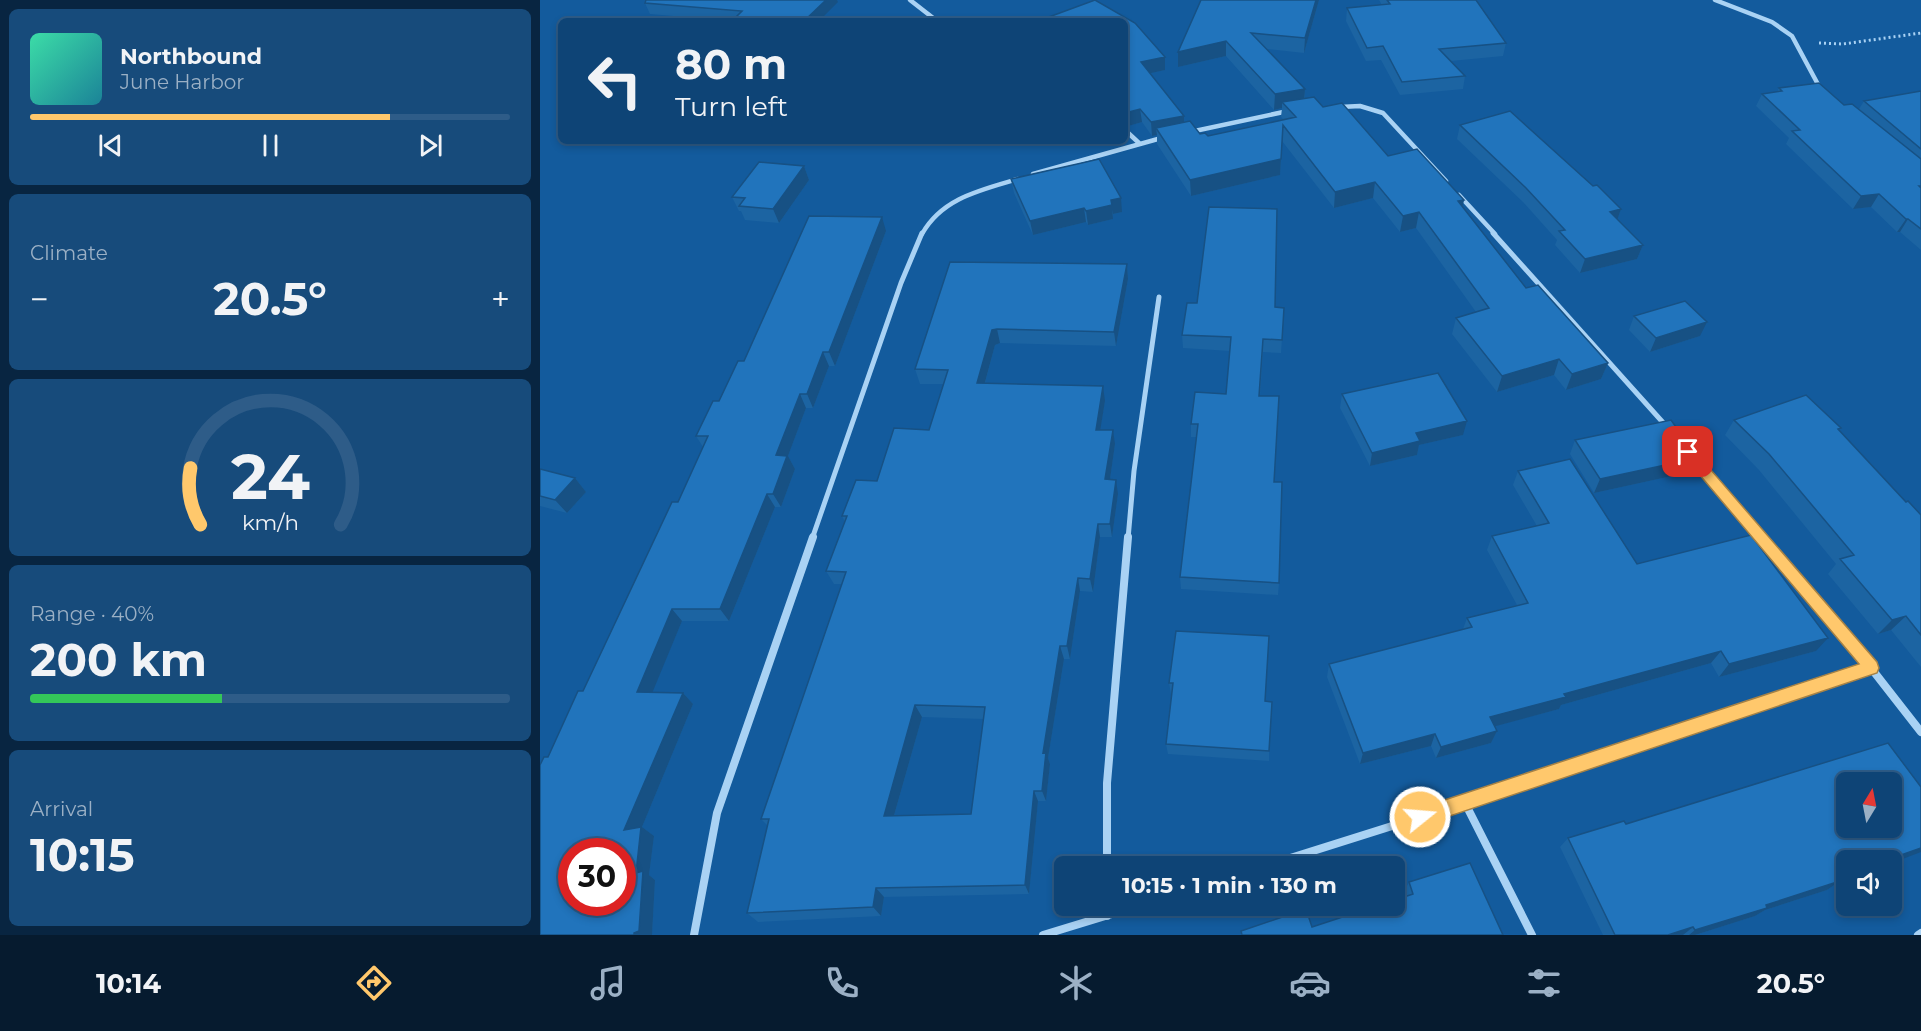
<!DOCTYPE html>
<html lang="en">
<head>
<meta charset="utf-8">
<style>
	:root { --surface:#0e4476; --page:#174b7b; --text:#f1f3f6; --muted:#9bb0c5; --line:#2e5c88; --accent:#ffc86c }
	body { margin:0; font-family:Montserrat,sans-serif; background:var(--page); color:var(--text); height:100vh; display:flex; flex-direction:column; font-size:22px; white-space:nowrap }
	* { box-sizing:border-box; margin:0 }
	p { font-size:20px; color:var(--muted) }
	.icon { flex:none; width:33px; height:33px; fill:none; stroke:currentColor; stroke-width:2; stroke-linecap:round; stroke-linejoin:round }
	.map { position:relative; flex:1; overflow:hidden }
	.drawer { display:flex; flex-direction:column; gap:9px; padding:9px; background:#082541; width:540px }
	.drawer>* { flex:none }
	.banner { position:absolute; left:18px; top:18px; width:570px; height:126px; border-radius:9px; box-shadow:0 3px 9px #0003,0 0 0 2px var(--line); background:#0e4476; color:var(--text); overflow:hidden }
	.needle { width:39px; rotate:10deg }
	.fabs { position:absolute; left:1296px; top:772px; display:grid; gap:12px }
	.fabs a { display:grid; place-items:center; width:66px; height:66px; border-radius:9px; background:var(--surface); box-shadow:0 3px 9px #0003,0 0 0 2px var(--line); font-size:30px }
	.speed { position:absolute; left:18px; top:838px; display:flex; gap:12px; font-size:30px; font-weight:700; text-align:center }
	.speed>* { display:grid; place-content:center; width:78px; height:78px; border-radius:50%; background:var(--surface); box-shadow:0 3px 9px #0003,0 0 0 2px var(--line); line-height:1 }
	.speed .limit { border:9px solid #d22; background:#fff; color:#111 }
	.pin { position:absolute; display:grid; place-items:center; width:51px; height:51px; color:#fff; margin:-26px; border-radius:12px; box-shadow:0 3px 9px #0006 }
	.me { position:absolute; width:66px; margin:-33px; rotate:73deg; stroke-linejoin:round; filter:drop-shadow(0 0 4px #0008) }
	.turn { display:flex; align-items:center; gap:21px; height:126px; padding:0 18px; font-size:27px }
	.turn .icon { width:78px; height:78px; stroke-width:2.5 }
	.turn b { display:block; font-size:42px; line-height:51px }
	.big { font-size:45px; font-weight:700; line-height:1.1 }
	.drawer .card { flex:1; display:flex; flex-direction:column; justify-content:center; gap:9px; min-width:0; padding:0 21px; border-radius:9px; background:var(--page) }
	.drawer .dial { align-items:center; gap:0 }
	.dial svg { height:156px; overflow:visible; fill:none; stroke:var(--line); stroke-width:7; stroke-linecap:round; text-anchor:middle }
	.dial text { fill:var(--text); stroke:none }
	.song { display:flex; align-items:center; gap:18px }
	.cover { width:72px; height:72px; border-radius:9px; background:linear-gradient(135deg,hsl(160 70% 55%),hsl(190 70% 35%)) }
	.played { height:6px; border-radius:3px; background:linear-gradient(90deg,var(--accent) 75%,var(--line) 75%) }
	.keys { display:flex; justify-content:space-around; direction:ltr }
	.heat { display:flex; justify-content:space-between; align-items:center; font-size:33px; direction:ltr }
	.charge { height:9px; border-radius:4px; background:linear-gradient(90deg,#34c759 40%,var(--line) 0) }
	.trip { position:absolute; left:514px; top:856px; width:351px; height:60px; border-radius:9px; background:var(--surface); box-shadow:0 3px 9px #0003,0 0 0 2px var(--line); font-weight:700; line-height:60px; text-align:center }
	.menu { display:flex; height:96px; justify-content:space-around; align-items:center; background:#061b2f; color:var(--muted) }
	.menu .icon { width:42px; height:42px }
	.menu .active { color:var(--accent) }
	.menu b { font-size:27px; color:var(--text) }
	main { display:flex; flex:1; min-height:0 }
	.map>svg:first-child { display:block }
	.lines { fill:none; stroke-linecap:round; stroke-linejoin:round }
	.path { stroke:#a9d2f4; stroke-width:3; stroke-dasharray:2 3; stroke-linecap:butt }
	.minor-far2 { stroke:#a9d2f4; stroke-width:4.5 }
	.minor-far1 { stroke:#a9d2f4; stroke-width:5 }
	.minor { stroke:#a9d2f4; stroke-width:8 }
	.wall { fill:#1c64a2; fill-rule:evenodd }
	.shaded-wall { fill:#175184 }
	.building { fill:#2174bc; stroke:#175184; stroke-width:1.5; fill-rule:evenodd }
	.route { fill:#ffc86c; stroke:#a68246; stroke-width:1.5 }
</style>
</head>
<body>
<main>
<section class="drawer">
<div class="card">
<div class="song"><i class="cover"></i><div><b>Northbound</b><p>June Harbor</p></div></div>
<div class="played"></div>
<div class="keys"><svg class="icon" aria-label="previous" viewBox="0 0 24 24"><path d="M18 5L8 12l10 7zM5 5v14"/></svg><svg class="icon" aria-label="pause" viewBox="0 0 24 24"><path d="M8 5v14M16 5v14"/></svg><svg class="icon" aria-label="next" viewBox="0 0 24 24"><path d="M6 5l10 7-10 7zM19 5v14"/></svg></div>
</div>
<div class="card"><p>Climate</p>
<div class="heat"><a>−</a><b class="big">20.5°</b><a>+</a></div>
</div>
<div class="card dial"><svg viewBox="0 0 100 80">
<path d="M14 69A42 42 0 1 1 86 69"/>
<path d="M14 69A42 42 0 0 1 9 40" stroke="#ffc86c"/>
<text x="50" y="56" font-size="32" font-weight="700">24</text>
<text x="50" y="72" font-size="11">km/h</text>
</svg></div>
<div class="card"><p>Range · 40%</p><b class="big">200 km</b><div class="charge"></div></div>
<div class="card"><p>Arrival</p><b class="big">10:15</b></div>
</section>
<div class="map">
<svg width="1381" height="935" viewBox="0 0 1381 935">
	<rect width="100%" height="100%" fill="#135b9d"/>
	<g class="lines">
		<path class="path" d="M1279 43 1303 44 1381 33"/>
		<path class="minor-far2" d="M370 0 397 21
			M1175 0 1232 22 1252 36 1281 90
			M800 107 820 106 843 113 906 181
			M585 130 599 143
			M650 132 748 111
			M493 174 625 137
			M919 195 955 234
			M382 234C402 198 441 190 478 179"/>
		<path class="minor-far1" d="M953 233 1127 427
			M1151 455 1222 539
			M272 539 361 283 382 233
			M588 539 594 471 619 297"/>
		<path class="minor" d="M1331 668 1381 732
			M567 867V783L588 537
			M722 867 925 803
			M567 906V916
			M154 935 177 813 273 537
			M503 935 598 906
			M992 935 925 803 1331 668 1220 537
			M1378 935 1381 933"/>
	</g>
	<path class="wall" d="M779 0 764 53 727 49 765 89V98L783 107 848 156 924 200 922 207 986 288 1068 363 1061 379 1026 390 1014 375 957 392 912 334 916 318 936 312 876 228 860 232 833 198 794 208 742 141 740 175 651 196 617 144V135L612 136 602 122 585 127V21L625 70 610 73 644 122 660 134 668 136 743 119 741 117 742 108 734 110 686 56 638 67V52Z
		M839 0H936L966 43 963 56 911 61 925 76 923 89 860 95 841 60 826 61 806 21 807 8 842 5Z
		M298 2 192 21 110 14 105 3Z
		M1239 88 1319 109 1324 101 1381 91V250L1360 232H1357L1331 207 1313 209 1246 144 1249 138 1216 106 1222 94 1237 92Z
		M920 125 1053 186 1081 209 1077 219 1103 245 1097 259 1040 273 1015 245 1017 240 983 202 917 139Z
		M559 159 582 212 573 214V219L548 225 546 222 493 235 474 193 471 179Z
		M264 166 269 180 239 223 205 220 201 211H199L192 197Z
		M346 231 295 366H289L273 408H266L248 456 255 469 241 507H235L189 621H142L112 692 143 693 153 704 102 827 114 836 109 875 115 880 112 935H0L8 757 43 691 138 502 163 447 156 436 179 401 204 361Z
		M587 264 588 279 576 346 460 343 455 345 445 383 565 401 560 430 575 444 570 479 578 494 572 537H560L553 592 540 591 530 659H524L508 758 510 764 506 801H498L489 894 344 897 341 916 218 922 207 913 228 826 221 819 302 584H294L286 571 305 522 302 516 389 430 403 384H380L375 369ZM382 717 443 719 431 814 354 816Z
		M735 307 744 308 741 353 723 352 720 396 734 482 739 583 738 595 641 589 640 577 656 437H651V424L686 394 690 351 643 348 642 335Z
		M1094 316 1160 336 1110 352 1089 330Z
		M802 394 923 435 879 445 877 455 830 466 800 408Z
		M1194 420 1299 431 1366 502 1381 515V667L1351 630 1338 634 1288 574 1296 564 1219 470 1185 435Z
		M1035 440 1150 472 1054 493 1030 454Z
		M0 469 35 478 46 492 27 513 0 506Z
		M978 471 1097 564 1276 651 1179 677 1171 663 1021 705 1019 709 955 726 957 731 951 743 896 758 891 746 820 764 787 677 789 664 923 629 927 618 977 605 947 550 952 536 997 526 973 485Z
		M629 683 725 701 729 751V761L628 754 626 744 632 694H631Z
		M1086 824 1306 861V878L1300 881 1287 890 1225 910 1215 916 1155 935H1063L1020 847 1028 838Z
		M869 882 963 935H701V931L772 927 866 896 864 892Z"/>
	<path class="shaded-wall" d="M286 0H297L298 2 279 21H264Z
		M776 0H779L764 53 765 38Z
		M686 41V56L638 67V52Z
		M625 57V70L602 75 601 62Z
		M765 89 764 104 742 102V108L734 110 735 94Z
		M600 109 602 122 585 127V113Z
		M644 116V129L616 128 617 135 612 136 611 122Z
		M743 125 740 175 651 196 650 180Z
		M264 166 269 180 239 223 233 209Z
		M835 182 833 198 794 208 795 192Z
		M1339 194 1331 207 1313 209 1321 196Z
		M581 198 582 212 573 214 571 200Z
		M924 200 920 216 918 201Z
		M572 205 573 219 548 225 546 211Z
		M544 208 546 222 493 235 490 221Z
		M1081 209 1076 223 1070 212Z
		M879 212 876 228 860 232 863 216Z
		M342 217 346 231 295 366 289 352Z
		M1366 219H1368L1360 232H1357Z
		M1103 245 1097 259 1040 273 1045 259Z
		M587 264 588 279 576 346 574 332Z
		M1167 322 1160 336 1110 352 1116 338Z
		M457 329 460 343 455 345 441 397 437 383 452 330Z
		M283 352 289 366 273 408 267 394Z
		M1019 359 1014 375 957 392 962 376Z
		M1068 363 1061 379 1026 390 1032 374Z
		M563 386 565 401 558 444 556 430Z
		M260 394 266 408 248 456 255 469 241 507 233 494 236 455Z
		M927 421 923 435 879 445 877 455 830 466 832 453 876 433Z
		M573 430 575 444 568 493 565 479Z
		M1158 458 1150 472 1054 493 1060 479Z
		M35 478 46 492 27 513 15 500Z
		M576 480 578 494 572 537 570 524Z
		M227 494 235 507 189 621 180 609Z
		M558 524 560 537 553 592 550 579Z
		M538 578 540 591 530 659 527 646Z
		M132 609 142 621 108 703 97 692Z
		M1366 616 1351 630 1338 634 1352 620Z
		M1288 638 1276 651 1179 677 1189 664Z
		M520 646 524 659 508 758 510 764 506 801 502 791 503 753Z
		M1181 651 1171 663 1021 705 1019 709 945 729 950 717 1024 694Z
		M143 693 153 704 102 827 114 836 109 875 115 880 112 935H94L96 873 84 830Z
		M375 705 382 717 351 826 344 816Z
		M957 731 951 743 896 758 901 747Z
		M895 734 891 746 820 764 823 753Z
		M494 791 498 801 489 894 485 885Z
		M1381 848V852L1352 863V861H1344Z
		M1306 874V878L1284 886 1297 877Z
		M1300 881 1287 890 1225 910 1215 916 1155 935H1149L1155 930 1226 905Z
		M336 888 344 897 341 916 333 907Z
		M1153 927 1143 935H1128Z"/>
	<path class="building" d="M106 0H286L264 21H192L202 11 105 3Z
		M555 0 595 23 625 57 601 62 644 116 611 122 600 109 585 113V21H498Z
		M661 0H776L765 38 711 33 765 89 735 94 686 41 638 52Z
		M847 0H936L966 43 899 49 925 76 862 82 843 46 827 48 807 8 850 4Z
		M1279 83 1304 105 1312 104 1381 159V186H1379L1381 188V229L1368 219H1366L1339 194 1321 196 1252 131 1260 130 1222 94 1242 91 1239 88Z
		M1381 91V149L1324 101Z
		M774 97 783 107 802 103 848 156 877 149 924 200 918 201 986 288 998 285 1068 363 1032 374 1019 359 962 376 916 318 949 308 879 212 863 216 835 182 795 192 743 125 741 159 650 180 616 128 650 121 660 134 665 133 668 136 756 117 742 102Z
		M970 111 1053 186 1057 185 1081 209 1070 212 1103 245 1045 259 1019 231 1025 230 986 188 920 125Z
		M559 159 581 198 571 200 572 205 546 211 544 208 490 221 471 179Z
		M219 162 264 166 233 209 199 206 205 198 192 197Z
		M669 207 737 209 735 307 744 308 742 340 723 339 719 396H739L734 482H742L739 583 640 577 658 424H651L655 392 686 394 691 337 642 335 647 303H657Z
		M269 216 342 217 289 352H283L267 394H260L236 455 247 456 233 494H227L180 609H132L97 692 143 693 84 830 101 827 96 873 103 871 99 931 94 933V935H0V765L4 757H8L38 691H43L132 502H138L168 436H156L173 401H179L198 361H204ZM32 852H82V903H32Z
		M410 262 587 264 574 332 457 329 452 330 437 383 563 386 556 430H573L565 479 576 480 570 524H558L550 579 538 578 527 646H520L503 753 506 752 502 791H494L485 885 336 888 333 907 207 913 229 819H221L306 572 286 571 307 516H302L316 480 337 481 354 428 389 430 408 370 375 369ZM375 705 445 707 431 814 344 816Z
		M1145 301 1167 322 1116 338 1094 316Z
		M898 373 927 421 876 433 880 441 832 453 802 394Z
		M1266 395 1301 428 1298 429 1366 502 1368 501 1381 515V635L1366 616 1352 620 1300 559 1314 555 1229 454 1194 420Z
		M1131 420 1158 458 1060 479 1035 440Z
		M1030 459 1097 564 1211 535 1288 638 1189 664 1181 651 1024 694 1026 697 950 717 957 731 901 747 895 734 823 753 789 664 932 627 927 618 988 603 952 536 1009 523 978 471Z
		M0 469 35 478 15 500 0 496Z
		M636 631 729 636 725 701 732 702 729 751 626 744 633 683H629Z
		M1348 743 1381 787V848L1344 861H1306V874L1297 877 1300 881 1226 905 1227 908 1155 930 1153 927 1128 935H1075L1028 838 1084 821 1086 824ZM1306 783H1352V828H1306Z
		M930 863 963 935H702L701 931 766 909 772 927 836 906H855V900L873 894 869 882Z"/>
	<path class="route" d="M1148 446 1152 448 1337 662 1339 668 1337 673 880 826 874 823 871 817 874 811 880 808 1319 664 1143 455 1141 452Z"/>
</svg>
<div class="fabs">
<a><svg class="needle" viewBox="-14 -14 28 28"><path d="M0-13l5 13h-10z" fill="#e53935"/><path d="M0 13l5-13h-10z" fill="#9bb0c5"/></svg></a>
<a><svg class="icon" aria-label="sound" viewBox="0 0 24 24"><path d="M4 9h4l5-4v14l-5-4H4zM17 9q2 3 0 6"/></svg></a>
</div>
<div class="speed"><div class="limit">30</div></div>
<div class="pin" style="left:1148px;top:452px;background:#d93025"><svg class="icon" aria-label="arrive" viewBox="0 0 24 24"><path d="M6 21V4h12l-3 4 3 4H6"/></svg></div>
<svg class="me" style="left:880px;top:817px" viewBox="-20 -20 40 40"><circle r="17" fill="#ffc86c" stroke="#fff" stroke-width="3"/><path d="M0-11L8 9 0 5-8 9z" fill="#fff"/></svg>
<div class="trip">10:15 · 1 min · 130 m</div>
<div class="banner">
<div class="turn"><svg class="icon" aria-label="left" viewBox="0 0 24 24"><path d="M17 20v-9H6M10 6l-5 5 5 5"/></svg><div><b>80 m</b>Turn left</div></div>
</div>
</div>
</main>
<nav class="menu">
<b>10:14</b>
<svg class="icon active" aria-label="directions" viewBox="0 0 24 24"><path d="M12 3l9 9-9 9-9-9zM9 14v-3h6M13 9l2 2-2 2"/></svg>
<svg class="icon" aria-label="music" viewBox="0 0 24 24"><path d="M9 18V5l10-2v13"/><circle cx="6" cy="18" r="3"/><circle cx="16" cy="16" r="3"/></svg>
<svg class="icon" aria-label="phone" viewBox="0 0 24 24"><path d="M5 4h4l2 5-3 2q2 4 5 5l2-3 5 2v4C11 20 4 13 5 4z"/></svg>
<svg class="icon" aria-label="climate" viewBox="0 0 24 24"><path d="M12 3v18M4 7l16 10M4 17L20 7"/></svg>
<svg class="icon" aria-label="car" viewBox="0 0 24 24"><path d="M5 17H2v-5l4-1 3-4h7l3 4 3 1v5h-3M9 17h6M6 11h13"/><circle cx="7" cy="17" r="2"/><circle cx="17" cy="17" r="2"/></svg>
<svg class="icon" aria-label="filters" viewBox="0 0 24 24"><path d="M4 7h16M4 17h16"/><circle cx="9" cy="7" r="2"/><circle cx="15" cy="17" r="2"/></svg>
<b>20.5°</b>
</nav>
</body>
</html>
